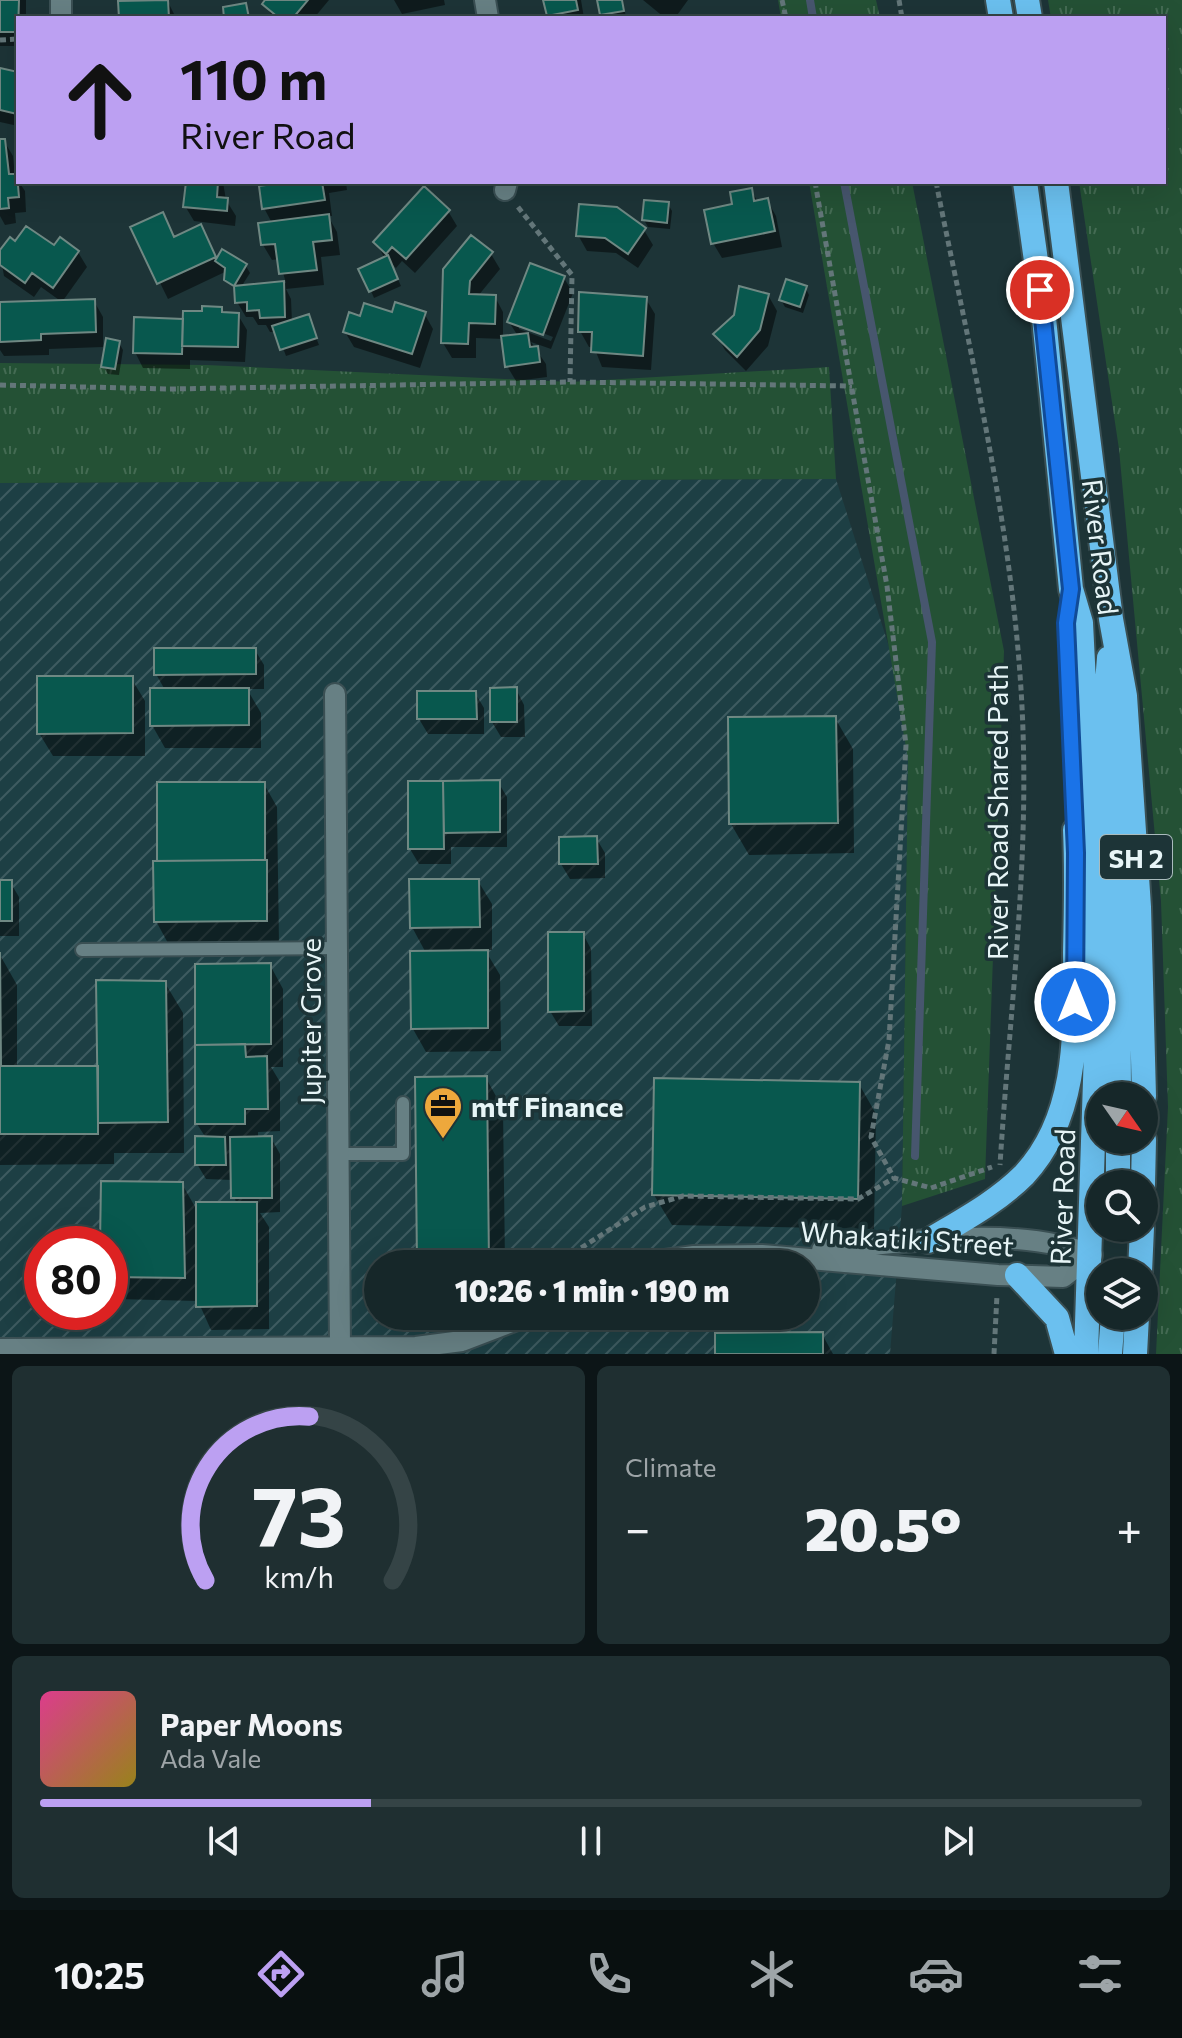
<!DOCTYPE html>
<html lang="en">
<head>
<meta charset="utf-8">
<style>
	:root { --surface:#162729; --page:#1f2f31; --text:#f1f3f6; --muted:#9ea5a8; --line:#354446; --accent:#bca0f2 }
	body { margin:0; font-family:Commissioner,sans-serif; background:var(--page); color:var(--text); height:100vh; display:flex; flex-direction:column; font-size:30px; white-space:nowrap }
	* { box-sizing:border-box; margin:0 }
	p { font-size:26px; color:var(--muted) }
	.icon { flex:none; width:44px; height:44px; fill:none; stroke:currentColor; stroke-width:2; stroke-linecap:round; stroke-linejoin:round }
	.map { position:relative; height:1354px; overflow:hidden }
	.drawer { display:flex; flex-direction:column; gap:12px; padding:12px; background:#0c1517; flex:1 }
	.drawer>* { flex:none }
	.guide { position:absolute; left:16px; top:16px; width:1150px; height:168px; border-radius:0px; box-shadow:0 8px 32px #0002,0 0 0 2px var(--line); background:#bca0f2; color:#111; overflow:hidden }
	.needle { width:52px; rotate:124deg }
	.tools { position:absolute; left:1086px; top:1082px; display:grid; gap:16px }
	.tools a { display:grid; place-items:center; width:72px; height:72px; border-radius:50%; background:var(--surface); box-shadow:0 8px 32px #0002,0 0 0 2px var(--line); font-size:40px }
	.speed { position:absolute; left:24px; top:1226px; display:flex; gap:16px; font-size:40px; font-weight:700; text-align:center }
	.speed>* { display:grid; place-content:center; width:104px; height:104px; border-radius:50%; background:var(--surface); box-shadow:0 8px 32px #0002,0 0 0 2px var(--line); line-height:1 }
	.speed .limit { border:12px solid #d22; background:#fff; color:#111 }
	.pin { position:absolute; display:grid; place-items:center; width:68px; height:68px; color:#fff; margin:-34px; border:4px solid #fff; border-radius:50%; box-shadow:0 2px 8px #0007 }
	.me { position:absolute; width:88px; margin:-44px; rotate:0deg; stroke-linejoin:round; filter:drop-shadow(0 0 6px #0008) }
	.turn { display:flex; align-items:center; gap:28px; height:168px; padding:0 32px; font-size:36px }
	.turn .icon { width:104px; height:104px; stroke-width:2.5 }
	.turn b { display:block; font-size:56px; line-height:68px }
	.big { font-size:60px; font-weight:800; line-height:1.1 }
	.drawer .widget { flex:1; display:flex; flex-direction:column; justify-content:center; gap:12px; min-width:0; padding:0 28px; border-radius:12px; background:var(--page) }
	.drawer .dial { align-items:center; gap:0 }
	.dial svg { height:208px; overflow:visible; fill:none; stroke:var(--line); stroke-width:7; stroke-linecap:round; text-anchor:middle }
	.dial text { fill:var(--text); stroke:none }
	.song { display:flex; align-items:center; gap:24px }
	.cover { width:96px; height:96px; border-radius:12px; background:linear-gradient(135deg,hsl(330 70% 55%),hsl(50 70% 35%)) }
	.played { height:8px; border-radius:4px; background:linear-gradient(90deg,var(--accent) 30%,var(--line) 30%) }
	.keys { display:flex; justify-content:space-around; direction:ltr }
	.heat { display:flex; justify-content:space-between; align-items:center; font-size:44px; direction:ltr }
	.drawer .tiles { flex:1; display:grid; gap:12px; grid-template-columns:1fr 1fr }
	.widget:last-child { grid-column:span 2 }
	.trip { position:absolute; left:364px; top:1250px; width:456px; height:80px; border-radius:40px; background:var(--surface); box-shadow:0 8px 32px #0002,0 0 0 2px var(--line); font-weight:800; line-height:80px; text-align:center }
	.menu { display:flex; height:128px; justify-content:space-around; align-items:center; background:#091010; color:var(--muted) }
	.menu .icon { width:56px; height:56px }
	.menu .on { color:var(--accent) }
	.menu b { font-size:36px; color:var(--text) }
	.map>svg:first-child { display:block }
	.industrial { fill:url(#industrial-furrows); fill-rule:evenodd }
	.park { fill:url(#park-tufts) }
	.shadow { fill:#0007; fill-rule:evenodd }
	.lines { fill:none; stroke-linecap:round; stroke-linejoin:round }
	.stream { stroke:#47566e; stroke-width:8 }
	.building { fill:#08584e; stroke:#6f8883; stroke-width:2 }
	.lane-casing { stroke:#3a4f53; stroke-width:16 }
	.street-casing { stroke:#3a4f53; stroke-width:24 }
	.secondary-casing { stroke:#3a4f53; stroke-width:24 }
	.highway-casing { stroke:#3a4f53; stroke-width:28 }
	.path { stroke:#637679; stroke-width:5; stroke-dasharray:6 4; stroke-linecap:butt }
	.lane { stroke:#678084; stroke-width:12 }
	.street { stroke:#678084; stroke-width:20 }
	.secondary { stroke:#678084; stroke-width:20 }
	.highway { stroke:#6bc0ef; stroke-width:24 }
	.route-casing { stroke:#114b97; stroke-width:20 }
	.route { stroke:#1a73e8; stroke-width:14 }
	.labels { text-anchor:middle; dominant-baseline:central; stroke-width:7; stroke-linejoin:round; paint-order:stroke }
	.shield { fill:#1d3437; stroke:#aabbbd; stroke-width:2 }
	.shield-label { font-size:26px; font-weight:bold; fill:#e7f5f7 }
	.street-label { font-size:28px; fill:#e7f5f7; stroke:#1d3437 }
	.poi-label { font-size:28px; font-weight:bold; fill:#e7f5f7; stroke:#1d3437; text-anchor:start }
</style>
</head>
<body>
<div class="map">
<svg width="1182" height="1354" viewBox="0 0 1182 1354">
	<defs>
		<pattern id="industrial-furrows" width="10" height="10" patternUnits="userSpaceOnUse" patternTransform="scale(2)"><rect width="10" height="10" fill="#1d3f44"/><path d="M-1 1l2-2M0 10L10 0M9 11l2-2" fill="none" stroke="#3e5b60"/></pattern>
		<pattern id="park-tufts" width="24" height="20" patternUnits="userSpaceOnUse" patternTransform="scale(2)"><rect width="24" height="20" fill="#245135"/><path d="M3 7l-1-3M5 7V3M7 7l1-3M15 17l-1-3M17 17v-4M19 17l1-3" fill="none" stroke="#446b53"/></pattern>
	</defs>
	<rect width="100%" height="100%" fill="#1d3437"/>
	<path class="industrial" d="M836 479 909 710 902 1206 890 1354H0V483ZM42 1244H110V1312H42ZM378 1264H806V1316H378Z"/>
	<path class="park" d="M778 0H876L880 18H781Z
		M1048 0H1182V1354H1156L1168 1107 1161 901 1119 449 1079 182H1164V18H1051Z
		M809 182H912L1004 651 985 1179 902 1206 908 759Z
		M0 363 206 365 570 382 829 367 836 479 0 483Z"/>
	<path class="shadow" d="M0 0H26V18H18V46H0Z
		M167 0 176 18H121L120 3Z
		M268 0H329L314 18H273L265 4Z
		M394 0H444L445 5 402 14Z
		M545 0H581L584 18H550Z
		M599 0H623L626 18H604Z
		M643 0H688L675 18H665Z
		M0 70 18 75V126L0 122Z
		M0 141H4L13 156 15 176 25 191 26 212 15 213 16 223 5 225 0 216Z
		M188 182H223L226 200 236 216 235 226 194 221 185 206Z
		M302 182H346L347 190 329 193 332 216H328L337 232 340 255 321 257 324 285 286 289 291 299 292 322 308 317 319 345 286 356 277 332H270L266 325H258L253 317H246L237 302 236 290 226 279 227 271 168 299 133 228 171 230 175 239 209 242 217 260 246 266 250 273 241 287 286 283 279 259 272 260 263 245 272 223 264 208Z
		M751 190 758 202 767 200 776 216 782 247 722 258 713 243 735 206Z
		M668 204 672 211 670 229 648 227 644 220Z
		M448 211 457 226 415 273 402 261 396 268 390 262 401 286 374 298 371 291 385 259 376 242Z
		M644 230 653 245 638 268 616 253 587 251 578 235Z
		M15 244 78 252 87 267 62 302 94 301 103 317V347L49 349V355L4 356 0 350V304L62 302 41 287 34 297 4 276 0 254Z
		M491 254 500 269 478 296 495 297 503 312V338L518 336 509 322 564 278 573 293 551 349 531 342 546 364 547 377 516 381 507 366 504 339 476 338V358H452L443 343 445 270ZM519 324 553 337 551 341 519 329Z
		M805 287 809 295 803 313 785 307 781 300Z
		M768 295 777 311 768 346 746 371 725 350 716 334Z
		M646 299 655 314 651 370 602 367 594 347H589L580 331Z
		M221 309 224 314 238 315 247 330 245 362 190 360V369L143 368 135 352 185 321Z
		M424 313 433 329 420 368 354 347 345 332 362 318Z
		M119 343 123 350 119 375 108 374 103 366Z
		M255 650 264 665V689H247L261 713V748H165L152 725 165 690 156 674Z
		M131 678 145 701V756H53L39 733Z
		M516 689 524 705 525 737H501L492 722Z
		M475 693 484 708V734H428L419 719Z
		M835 718 853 749 854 853 749 855 731 824Z
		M498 782 507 797V847H451V864H419L410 849V783Z
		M158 784H264L277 807 279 944 169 945 156 921Z
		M596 838 605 853V878L570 879 561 864Z
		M478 881 492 904V950H485L500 975 501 1051 426 1052 413 1029 426 953 412 927Z
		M0 882H10L19 897V936H0Z
		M583 934 591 949 592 1026H559L550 1011Z
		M0 955 17 985V1068H100L165 983 183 1013 184 1153H114V1164L0 1165Z
		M270 965 283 989V1067H271L280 1082V1131L258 1132V1138H271L280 1154V1212L260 1213 269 1227V1329L211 1330 198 1301 115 1299 110 1290V1244H102L182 1184 198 1212 236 1204 232 1180 206 1179 197 1164 206 1138 197 1124Z
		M486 1078 503 1109 505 1264H419Z
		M859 1084 876 1114 874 1229 672 1225 654 1195Z
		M822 1334 833 1354H717Z"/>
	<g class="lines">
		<path class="stream" d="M810 0 813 18
			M844 182 932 642 915 1156"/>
	</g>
	<path class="building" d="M0 0H19L18 32H0Z
		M168 0 169 18H119L118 1Z
		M265 0H308L293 18H279L262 4Z
		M543 0H576L578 10 547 16Z
		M597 0H622L624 11 600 15Z
		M246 3 249 18H224L223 7Z
		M0 68 18 72 17 114 0 110Z
		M0 139H5L9 174H17L19 197 8 198 9 208 0 209Z
		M186 182H218L217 197 228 198 227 211 183 207Z
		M287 182H322L325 200 262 209 259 186Z
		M424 186 450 210 406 259 392 247 386 254 373 242Z
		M752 188 754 201 768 198 775 231 711 244 704 210 732 204 730 192Z
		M644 200 669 202 667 223 642 220Z
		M579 204 617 207 646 228 628 254 605 238 576 236Z
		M163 212 174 237 201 224 216 257 157 284 130 227Z
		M329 214 332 240 313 242 317 270 279 274 275 244 261 245 258 223Z
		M26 226 54 245 60 237 79 251 53 288 32 273 25 283 0 265V250L10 237 15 241Z
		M471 235 493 252 470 281 469 294 496 295 495 324 469 323 468 344 441 343 443 269Z
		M222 249 247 264 234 286 224 280 225 268 215 261Z
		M388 255 398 279 369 292 358 269Z
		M530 263 565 276 543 335 507 322Z
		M786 279 807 286 800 307 779 300Z
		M284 281 285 317 260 318 259 310 247 311V302L235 303 234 286Z
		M739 286 769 294 760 330 737 357 713 334 734 315Z
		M579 292 647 297 643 356 591 352 592 332H578Z
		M95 299 96 332 41 334V340L0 342V302Z
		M395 302 426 312 412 354 343 332 349 312 360 316 364 303 392 312Z
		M202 306 222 307V312L239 313 238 347 182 346 183 311H202Z
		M309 314 317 338 280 350 272 326Z
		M134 317 183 319 182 354 133 353Z
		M528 333 530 347 538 346 540 362 505 367 501 336Z
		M106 338 120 341 115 369 101 367Z
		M154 648H256V674L154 675Z
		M37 676H133V733L37 734Z
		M517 687V722H490V688Z
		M150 688H249V725L150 726Z
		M417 691H476L477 719H417Z
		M836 716 838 823 729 824 728 717Z
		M500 780V832L444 833 443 781Z
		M408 781H443L444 849H408Z
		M157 782H265V860L157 861Z
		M597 836 598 864H559V837Z
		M267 860V921L154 922 153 861Z
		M409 879H479L480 927 410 928Z
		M0 880H12V921H0Z
		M548 932H584V1011L548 1012Z
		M488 950V1028L411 1029 410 951Z
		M0 952 1 1066H98V1134H0Z
		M271 963V1044L195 1045V964Z
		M96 980 166 981 168 1122 98 1123Z
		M245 1044 246 1057 267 1056 268 1109H245V1124H195V1045Z
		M487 1076 489 1264H417L415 1077Z
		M654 1078 860 1082 858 1199 652 1195Z
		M195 1136 225 1137 226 1165H195Z
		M272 1136V1198H231L230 1137Z
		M101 1181 183 1182 185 1278 110 1277V1244H100Z
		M196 1202H257V1306L196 1307Z
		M91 1231V1244H55V1232Z
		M823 1332V1354H715V1333Z"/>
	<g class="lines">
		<g class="lane-casing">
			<path id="lane" d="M82 950 338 948
				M338 1154H403V1103"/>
		</g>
		<g class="street-casing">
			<path id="street" d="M485 0 488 18
				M61 18V0
				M505 190 507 182
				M335 694 340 1347"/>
		</g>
		<g class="secondary-casing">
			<path id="secondary" d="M822 1250C903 1243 1015 1224 1092 1255
				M636 1264 694 1256 762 1255 998 1275 1063 1277 1092 1255
				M0 1349 416 1347 462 1341 527 1316"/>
		</g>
		<g class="highway-casing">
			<path id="highway" d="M998 0 1001 18
				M1027 0 1030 18
				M1025 182 1044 318 1071 589 1081 623 1095 900 1097 1020 1086 1354
				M1056 182 1111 619 1125 696 1139 907 1144 1096
				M1109 658 1106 695 1118 893 1119 1096
				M1118 1184V1140
				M1143 1184 1144 1140
				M928 1241C961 1221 996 1203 1024 1175 1080 1115 1075 1029 1075 953 1076 912 1077 871 1075 830
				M1140 1272 1142 1228
				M1017 1275 1057 1318 1067 1354
				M1110 1354 1113 1316
				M1135 1354 1137 1316"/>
		</g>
		<path class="path" d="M782 0 786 18
			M899 0 902 18
			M0 40 18 39
			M815 182 887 586 906 745 889 1040 871 1137 894 1178 931 1188 992 1167
			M936 182C972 363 1017 545 1023 731 1028 876 1009 1021 1000 1165
			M518 207 572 275 570 382
			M0 385 169 389 570 382 852 386
			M556 1264 645 1207 683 1196 858 1199 894 1178
			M994 1354 997 1295"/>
		<use href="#lane" class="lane"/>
		<use href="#street" class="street"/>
		<use href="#secondary" class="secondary"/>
		<use href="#highway" class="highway"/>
	</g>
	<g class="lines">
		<g class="route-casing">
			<path id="route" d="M1040 290 1071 589 1066 623 1076 853 1075 1002"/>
		</g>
		<use href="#route" class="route"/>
	</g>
	<defs>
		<g id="office-pin" transform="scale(2)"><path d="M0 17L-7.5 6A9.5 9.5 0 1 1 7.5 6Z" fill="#eea83c" stroke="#1d3437"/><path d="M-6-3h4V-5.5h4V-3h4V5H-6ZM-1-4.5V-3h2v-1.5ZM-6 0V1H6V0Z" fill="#111"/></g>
	</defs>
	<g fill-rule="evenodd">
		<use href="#office-pin" x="443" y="1106"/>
	</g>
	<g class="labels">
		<rect class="shield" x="1100" y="835" width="72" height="44" rx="6"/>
		<g class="shield-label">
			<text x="1136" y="857">SH 2</text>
		</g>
		<g class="street-label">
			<text transform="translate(1101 547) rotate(83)">River Road</text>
			<text transform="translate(997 812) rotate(-90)">River Road Shared Path</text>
			<text transform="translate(310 1021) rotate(-90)">Jupiter Grove</text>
			<text transform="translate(1062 1197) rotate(-88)">River Road</text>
			<text transform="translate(907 1238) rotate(4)">Whakatiki Street</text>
		</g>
		<g class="poi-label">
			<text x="471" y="1106">mtf Finance</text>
		</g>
	</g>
</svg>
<div class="tools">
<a><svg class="needle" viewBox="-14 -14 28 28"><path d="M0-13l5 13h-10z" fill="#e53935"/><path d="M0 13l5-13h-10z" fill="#9ea5a8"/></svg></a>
<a><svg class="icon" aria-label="search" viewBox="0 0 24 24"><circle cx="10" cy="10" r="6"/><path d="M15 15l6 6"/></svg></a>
<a><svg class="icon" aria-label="layers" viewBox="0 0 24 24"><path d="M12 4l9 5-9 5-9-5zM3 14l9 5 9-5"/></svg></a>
</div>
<div class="speed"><div class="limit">80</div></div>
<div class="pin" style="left:1040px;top:290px;background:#d93025"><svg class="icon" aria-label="arrive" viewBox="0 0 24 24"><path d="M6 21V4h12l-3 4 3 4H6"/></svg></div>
<svg class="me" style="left:1075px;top:1002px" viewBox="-20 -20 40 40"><circle r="17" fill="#1a73e8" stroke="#fff" stroke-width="3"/><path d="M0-11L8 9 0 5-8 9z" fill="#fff"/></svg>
<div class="trip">10:26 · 1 min · 190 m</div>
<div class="guide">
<div class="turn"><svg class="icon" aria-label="ahead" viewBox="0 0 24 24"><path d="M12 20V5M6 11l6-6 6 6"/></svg><div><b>110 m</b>River Road</div></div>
</div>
</div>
<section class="drawer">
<div class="tiles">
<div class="widget dial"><svg viewBox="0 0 100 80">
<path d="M14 69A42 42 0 1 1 86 69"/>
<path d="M14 69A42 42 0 0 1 54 6" stroke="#bca0f2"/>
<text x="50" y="56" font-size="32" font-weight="700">73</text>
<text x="50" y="72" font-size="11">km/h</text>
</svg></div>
<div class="widget"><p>Climate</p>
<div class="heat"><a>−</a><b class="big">20.5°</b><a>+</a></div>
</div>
<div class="widget">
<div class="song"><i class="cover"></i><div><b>Paper Moons</b><p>Ada Vale</p></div></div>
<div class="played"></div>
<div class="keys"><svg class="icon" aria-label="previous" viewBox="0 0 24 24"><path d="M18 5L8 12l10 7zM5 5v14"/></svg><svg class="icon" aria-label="pause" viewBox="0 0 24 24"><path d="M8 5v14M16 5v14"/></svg><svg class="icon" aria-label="next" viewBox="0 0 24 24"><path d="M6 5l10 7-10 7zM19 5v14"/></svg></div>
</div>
</div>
</section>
<nav class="menu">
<b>10:25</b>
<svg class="icon on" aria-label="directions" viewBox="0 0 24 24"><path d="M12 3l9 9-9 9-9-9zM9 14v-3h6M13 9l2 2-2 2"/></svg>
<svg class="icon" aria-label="music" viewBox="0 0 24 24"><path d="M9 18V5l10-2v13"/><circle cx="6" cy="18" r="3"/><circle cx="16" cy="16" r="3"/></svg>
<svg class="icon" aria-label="phone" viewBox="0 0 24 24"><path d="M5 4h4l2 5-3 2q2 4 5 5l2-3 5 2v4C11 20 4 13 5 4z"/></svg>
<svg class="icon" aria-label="climate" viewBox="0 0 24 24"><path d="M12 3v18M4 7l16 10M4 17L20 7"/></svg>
<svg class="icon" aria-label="car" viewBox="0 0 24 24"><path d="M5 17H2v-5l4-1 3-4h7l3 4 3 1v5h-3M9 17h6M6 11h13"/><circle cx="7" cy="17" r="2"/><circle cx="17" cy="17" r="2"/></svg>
<svg class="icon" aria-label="filters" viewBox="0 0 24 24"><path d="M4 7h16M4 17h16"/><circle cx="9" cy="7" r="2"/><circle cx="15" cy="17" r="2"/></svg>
</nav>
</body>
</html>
